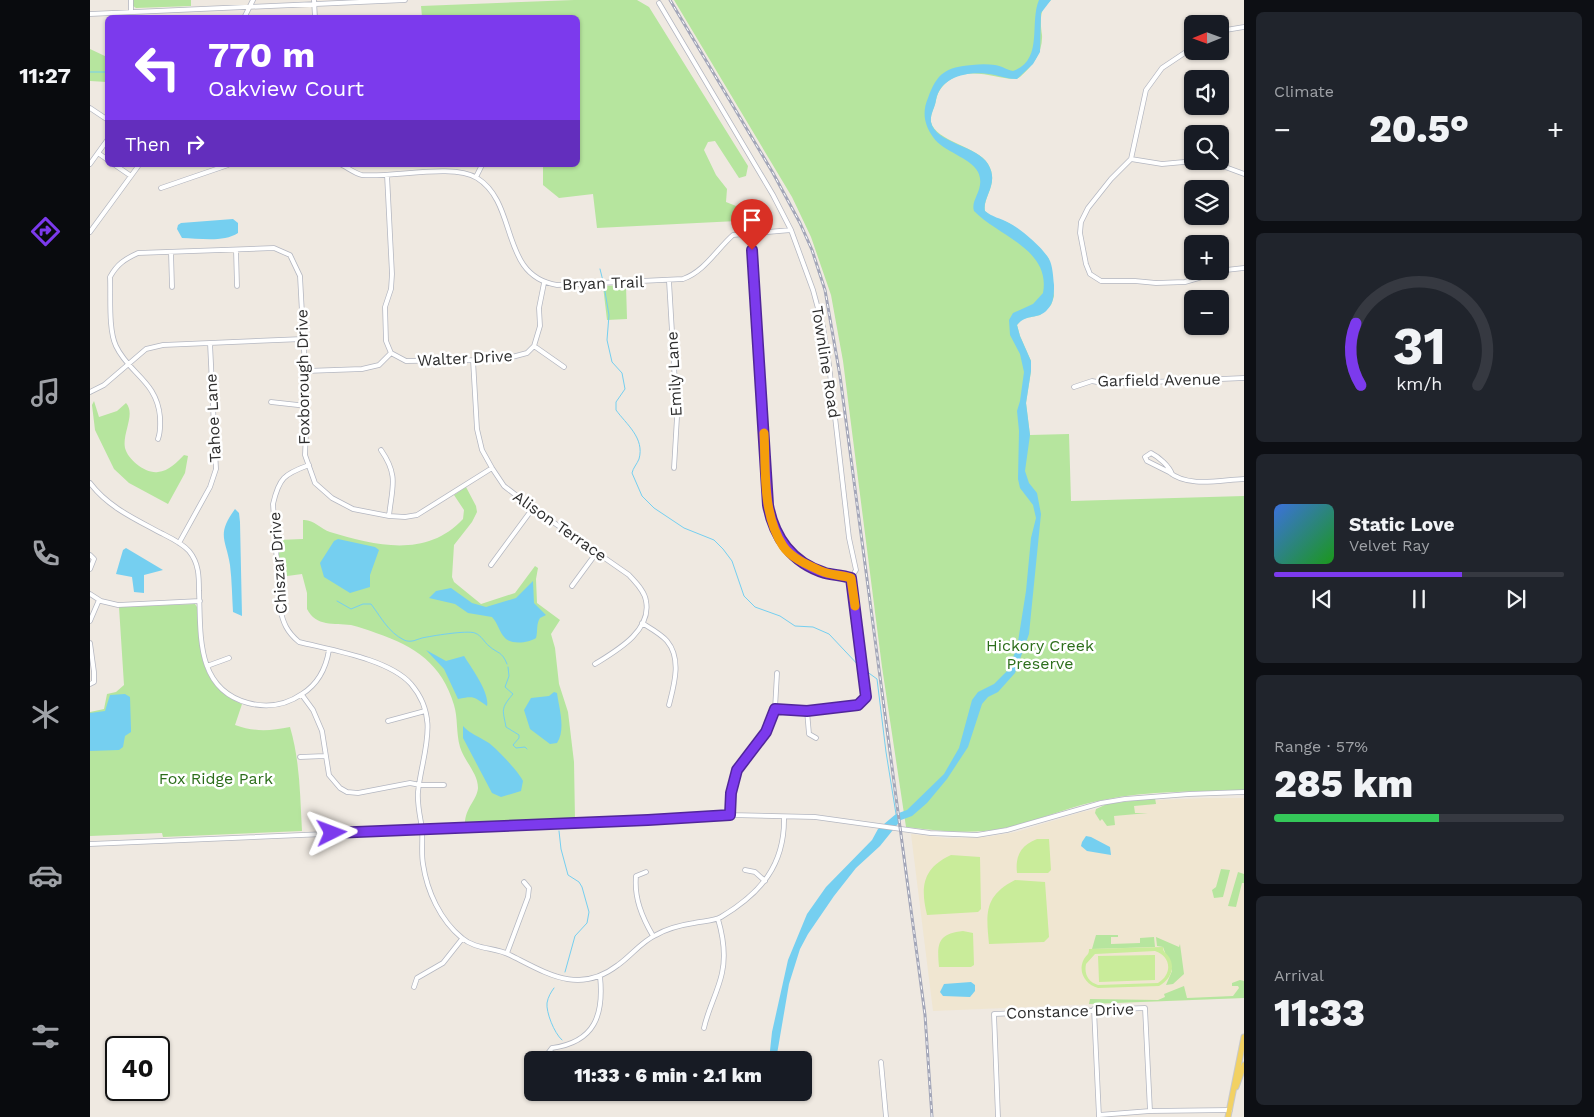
<!DOCTYPE html>
<html lang="en">
<head>
<meta charset="utf-8">
<style>
	:root { --surface:#171b24; --page:#20242c; --text:#f1f3f6; --muted:#9ea1a6; --line:#363941; --accent:#7c3aed }
	body { margin:0; font-family:"Work Sans",sans-serif; background:var(--page); color:var(--text); height:100vh; display:flex; flex-direction:column; font-size:19px; white-space:nowrap }
	* { box-sizing:border-box; margin:0 }
	p { font-size:16px; color:var(--muted) }
	.icon { flex:none; width:28px; height:28px; fill:none; stroke:currentColor; stroke-width:2; stroke-linecap:round; stroke-linejoin:round }
	.map { position:relative; flex:1; overflow:hidden }
	.panel { display:flex; flex-direction:column; gap:12px; padding:12px; background:#0d0f14; width:350px }
	.panel>* { flex:none }
	.hud { position:absolute; left:15px; top:15px; width:475px; height:152px; border-radius:8px; box-shadow:0 1px 4px #0004; background:#7c3aed; color:#fff; overflow:hidden }
	.needle { width:32px; rotate:269deg }
	.tools { position:absolute; left:1094px; top:15px; display:grid; gap:10px }
	.tools a { display:grid; place-items:center; width:45px; height:45px; border-radius:8px; background:var(--surface); box-shadow:0 1px 4px #0004; font-size:25px }
	.speed { position:absolute; left:15px; top:1036px; display:flex; gap:10px; font-size:25px; font-weight:700; text-align:center }
	.speed>* { display:grid; place-content:center; width:65px; height:65px; border-radius:50%; background:var(--surface); box-shadow:0 1px 4px #0004; line-height:1 }
	.speed .limit { border:2px solid #111; border-radius:8px; background:#fff; color:#111 }
	.pin { position:absolute; display:grid; place-items:center; width:42px; height:42px; color:#fff; margin:-51px -21px; border-radius:50% 50% 50% 0; rotate:-45deg; box-shadow:0 0 5px #0007 }
	.pin .icon { rotate:45deg }
	.me { position:absolute; width:55px; margin:-28px; rotate:87deg; stroke-linejoin:round; filter:drop-shadow(0 0 4px #0008) }
	.turn { display:flex; align-items:center; gap:18px; height:105px; padding:0 20px; font-size:22px }
	.turn .icon { width:65px; height:65px; stroke-width:2.5 }
	.turn b { display:block; font-size:35px; line-height:42px }
	.then { display:flex; align-items:center; height:48px; padding:0 20px; background:#0003; gap:10px; font-size:19px }
	.big { font-size:38px; font-weight:800; line-height:1.1 }
	.panel .tile { flex:1; display:flex; flex-direction:column; justify-content:center; gap:8px; min-width:0; padding:0 18px; border-radius:8px; background:var(--page) }
	.panel .dial { align-items:center; gap:0 }
	.dial svg { height:130px; overflow:visible; fill:none; stroke:var(--line); stroke-width:7; stroke-linecap:round; text-anchor:middle }
	.dial text { fill:var(--text); stroke:none }
	.song { display:flex; align-items:center; gap:15px }
	.cover { width:60px; height:60px; border-radius:8px; background:linear-gradient(135deg,hsl(220 70% 55%),hsl(120 70% 35%)) }
	.played { height:5px; border-radius:2px; background:linear-gradient(90deg,var(--accent) 65%,var(--line) 65%) }
	.keys { display:flex; justify-content:space-around; direction:ltr }
	.heat { display:flex; justify-content:space-between; align-items:center; font-size:28px; direction:ltr }
	.charge { height:8px; border-radius:4px; background:linear-gradient(90deg,#34c759 57%,var(--line) 0) }
	.trip { position:absolute; left:434px; top:1051px; width:288px; height:50px; border-radius:8px; background:var(--surface); box-shadow:0 1px 4px #0004; font-weight:800; line-height:50px; text-align:center }
	main { display:flex; flex:1; min-height:0 }
	.menu { display:flex; flex-direction:column; width:90px; justify-content:space-around; align-items:center; background:#090b0e; color:var(--muted) }
	.menu .icon { width:35px; height:35px }
	.menu .selected { color:var(--accent) }
	.menu b { font-size:22px; color:var(--text) }
	.map>svg:first-child { display:block }
	.education { fill:#f0e6d1 }
	.green { fill:#b6e59e }
	.pitch { fill:#c9ec9a; fill-rule:evenodd }
	.water { fill:#75cff0 }
	.lines { fill:none; stroke-linecap:round; stroke-linejoin:round }
	.stream { stroke:#75cff0; stroke-width:1 }
	.minor-casing { stroke:#b4b7c1; stroke-width:5.5 }
	.major-casing { stroke:#c9c9c9; stroke-width:7 }
	.minor { stroke:#fff; stroke-width:4 }
	.major { stroke:#f2d163; stroke-width:5 }
	.rail-casing { stroke:#a3a6b8; stroke-width:3 }
	.rail { stroke:#fff; stroke-width:1; stroke-dasharray:4; stroke-linecap:butt }
	.route-casing { stroke:#51269a; stroke-width:12 }
	.route { stroke:#7c3aed; stroke-width:9 }
	.slow { stroke:#f59e0b; stroke-width:9 }
	.labels { text-anchor:middle; dominant-baseline:central; stroke-width:5; stroke-linejoin:round; paint-order:stroke }
	.street-label { font-size:16px; fill:#2e2e2e; stroke:#fff }
	.park-label { font-size:16px; fill:#2c6e1b; stroke:#fff }
</style>
</head>
<body>
<main>
<nav class="menu">
<b>11:27</b>
<svg class="icon selected" aria-label="directions" viewBox="0 0 24 24"><path d="M12 3l9 9-9 9-9-9zM9 14v-3h6M13 9l2 2-2 2"/></svg>
<svg class="icon" aria-label="music" viewBox="0 0 24 24"><path d="M9 18V5l10-2v13"/><circle cx="6" cy="18" r="3"/><circle cx="16" cy="16" r="3"/></svg>
<svg class="icon" aria-label="phone" viewBox="0 0 24 24"><path d="M5 4h4l2 5-3 2q2 4 5 5l2-3 5 2v4C11 20 4 13 5 4z"/></svg>
<svg class="icon" aria-label="climate" viewBox="0 0 24 24"><path d="M12 3v18M4 7l16 10M4 17L20 7"/></svg>
<svg class="icon" aria-label="car" viewBox="0 0 24 24"><path d="M5 17H2v-5l4-1 3-4h7l3 4 3 1v5h-3M9 17h6M6 11h13"/><circle cx="7" cy="17" r="2"/><circle cx="17" cy="17" r="2"/></svg>
<svg class="icon" aria-label="filters" viewBox="0 0 24 24"><path d="M4 7h16M4 17h16"/><circle cx="9" cy="7" r="2"/><circle cx="15" cy="17" r="2"/></svg>
</nav>
<div class="map">
<svg width="1154" height="1117" viewBox="0 0 1154 1117">
	<rect width="100%" height="100%" fill="#efe9e1"/>
	<path class="education" d="M1113 798H1154V988L1152 998 843 1011 821 834 857 838 896 837 926 832 992 812 1046 801Z"/>
	<path class="green" d="M43 0H101V6L46 8 43 6Z
		M484 0H547L559 7 658 166 656 176 649 178 625 141 618 142 614 150 626 175 637 189 636 202 651 208 647 221 507 228 503 194 469 198 453 185V165H488V18L332 17 331 6Z
		M584 0H961C958 3 953 7 952 12 950 19 951 28 952 35 953 52 943 66 930 77 919 86 875 58 852 87 847 93 847 97 845 104 843 110 840 116 841 122 845 141 889 147 898 164 910 184 892 197 895 211L901 216 919 223 949 247 959 259 964 296 961 305 950 315 932 319 927 325 930 336 941 361V371L936 403 940 435 979 434 981 501 1154 496V790C1108 792 1059 790 1013 800 980 806 948 821 914 828 881 835 849 831 816 827L792 667 753 361 741 295 721 237 702 197Z
		M0 49 17 57V82L0 81Z
		M536 285 537 319 517 320 513 286Z
		M4 401 9 417 27 411 36 403C46 414 32 433 35 448 38 460 56 474 68 472 79 471 87 462 94 455L98 456 95 473 78 504 39 483 24 469 5 430 2 405Z
		M376 487 386 506 387 512 382 522 364 545 362 577 364 582 391 604 425 593 445 566 448 568 446 579 447 603 470 620 461 634 465 648 469 684 478 712 484 762 485 820 375 824C375 808 387 800 388 788 388 773 374 761 370 747 366 733 368 718 364 705 352 664 325 646 286 633 278 630 270 627 261 625 244 623 226 627 217 609V593L212 574 190 577 188 540 213 539V520C223 519 231 529 240 532 286 546 337 558 373 519L374 510 364 495Z
		M105 604 107 607C110 649 108 685 152 704L145 725C164 732 180 731 200 727 210 761 210 795 212 831L73 837 72 833 0 836V712L14 709 17 694 26 692 34 685 29 607Z
		M1065 798 1066 804 1044 806 1045 813H1058L1024 816 1025 825 1017 826 1012 819 1010 821 1005 813 1006 809 1017 804Z
		M1131 869 1140 870 1133 897 1124 898 1122 890 1126 887Z
		M1148 872 1154 874V883H1152L1146 907 1138 906Z
		M1006 935H1028V937H1021V944L1050 943V938L1064 937 1065 947 1002 949Z
		M1066 937 1089 947 1090 944 1094 974 1083 984 1076 985 1082 971 1073 947 1067 946Z
		M1150 980 1154 981V998L999 1004 1000 999 1068 1000 1075 997 1074 994 1094 986 1097 998 1143 996 1149 988 1148 986H1142V983Z"/>
	<path class="pitch" d="M947 839H959L961 870 958 873H927C925 856 931 845 947 839Z
		M861 855 890 857 891 909 888 912 837 915C830 886 833 868 861 855Z
		M925 880 955 882 959 937 954 942 899 944C896 913 894 896 925 880Z
		M873 931 883 933 884 965 881 967H849C847 944 847 934 873 931Z
		M1073 947C1073 953 1076 952 1079 957 1086 968 1080 980 1069 986L1008 988C996 985 987 972 994 959 997 954 999 955 999 949ZM1065 951C1081 956 1083 974 1068 983L1008 985C998 982 994 974 996 964L1005 954Z
		M1065 955V980L1009 982 1008 956Z"/>
	<path class="water" d="M949 0H961L951 13 950 52 943 64 927 79C919 79 913 77 905 75 883 70 851 74 846 100 845 108 840 114 841 122 845 143 888 146 898 164 910 184 892 197 895 211 902 217 910 218 919 223 930 228 953 248 959 259 963 266 963 277 964 285 964 295 964 303 957 310 948 320 937 313 927 325L930 336 941 361V371L936 403 940 435 935 471 939 483 947 493 951 514 939 634 925 673 908 692 898 697 892 704 878 747 857 779 837 803 822 816 811 820 790 846 766 868 744 896 718 934 710 949 699 984 686 1060H679L682 1032 698 960 717 914 736 887 782 840 788 829 806 814 817 810 854 774 869 748 882 700 888 692 904 684 917 671 927 648 936 591 941 538 946 518 943 505 930 488 928 479 929 431 927 411 930 401 934 372 930 354 920 335 919 320 923 313 943 304 953 293C961 249 908 236 884 211 880 199 896 189 888 172 880 157 853 152 843 137 834 124 832 112 838 98 847 73 856 67 882 65 890 64 898 64 905 65 912 66 917 70 923 71 954 60 939 23 949 0Z
		M143 219 148 223V233C133 243 108 238 92 238L87 229 88 225 91 223Z
		M145 509 149 513 150 522 152 616 143 612C142 597 142 581 140 565 136 539 126 535 145 509Z
		M248 539 285 547 289 550 280 575V587L260 593 234 577 230 563 244 541Z
		M36 548 73 570 54 575V593L44 592 42 577 26 574 33 550Z
		M443 581 444 603 456 615 450 618C446 624 448 631 446 638 439 643 421 645 415 638 409 632 408 623 402 617L378 613 365 604 339 598 346 591 361 588 382 603 396 607 426 598Z
		M336 650 356 661 374 656C381 667 400 693 397 706 383 696 384 696 368 699L354 669Z
		M464 692 467 693C469 708 476 729 467 743L460 744 440 729 434 710 441 698 459 696Z
		M35 694 40 697 41 729V732L35 736 33 747 29 750 0 751V713L15 711 20 695Z
		M373 726C380 734 390 737 399 743 408 750 428 771 433 781L431 791 411 797 402 793 373 738Z
		M996 836 1001 837 1020 847 1021 855 997 851 991 846 992 842Z
		M881 982 885 985V991L880 997 853 996 850 992 854 984Z"/>
	<g class="lines">
		<path class="stream" d="M0 72H18
			M510 269 513 281
			M514 286 519 315 517 340 522 362 532 373 535 389 526 402V410C536 424 555 438 549 459 547 464 543 468 542 473L552 496 564 508 594 528 624 540 633 549 642 561 654 596 665 607 690 616 705 626 723 627 739 634 771 668
			M247 601 261 609 273 604H281C291 617 298 632 314 640 321 643 325 640 332 638 341 636 377 630 385 633 392 636 394 642 399 646 408 654 412 651 417 664
			M418 667 419 676 415 687 423 694C410 709 413 710 416 727L429 735V738L423 745 426 748 435 747 437 749
			M776 671 787 679 796 752 806 814
			M469 831 471 849 478 875 489 882 492 887 499 912 497 923 485 936 475 972
			M464 988C461 992 458 997 457 1003 456 1012 464 1033 472 1040
			M493 1054 509 1060"/>
		<g class="minor-casing">
			<path id="minor" d="M41 0V18
				M224 0 225 18
				M569 3 683 195 701 230 723 290 733 327 739 365 759 538 766 570 761 578
				M0 14 315 0
				M154 18 163 0
				M1130 31 1154 27
				M1102 48 1072 68 1056 90 1041 159 1021 179 998 208 991 222 990 233 996 264 1000 274 1011 281H1045L1066 283 1095 282 1136 270 1154 268
				M0 108 18 120
				M8 153 18 160
				M1041 159 1072 164 1105 161
				M1119 161 1154 174
				M0 164 18 139
				M25 165 41 176
				M252 165C258 168 266 174 272 175 302 178 363 163 387 178 429 204 409 276 467 285L593 279C615 271 626 250 643 235L701 230
				M297 175 302 274 301 289 295 307 296 341 301 353 316 361 383 360 422 357 437 353 444 346 450 326 449 308 454 283
				M386 177 392 165
				M71 188 138 165
				M0 232 49 165
				M660 233 678 505C684 537 701 563 734 573 743 575 752 575 761 578L776 689V697L768 705 717 711 685 709
				M146 250 147 286
				M81 252 82 287
				M579 281 587 417 584 468
				M444 346 474 367
				M383 360 387 429 392 450 402 468 414 486 440 506 539 575C545 582 555 591 556 601 562 631 526 651 505 664
				M216 371 272 369 289 365 301 353
				M984 387 1002 381 1017 384 1154 378
				M0 392 14 385 56 349 73 345 213 339
				M181 402 217 406
				M68 439C71 431 70 425 70 417 67 381 39 374 26 346 18 329 21 296 20 277 27 264 35 259 48 253L184 248 200 255 210 276 217 406 215 455 225 483 242 498 263 509 299 516 315 517 327 515 402 468
				M291 450C309 476 302 487 299 516
				M219 465C194 474 189 478 183 504L190 608C193 623 197 632 209 642 241 650 299 659 321 684 351 719 332 753 328 792 327 804 330 816 332 828 333 840 331 852 333 864 337 891 350 920 372 938 386 950 405 947 420 955 458 974 489 995 528 965 541 956 552 941 566 935 578 928 591 925 604 923 613 921 624 921 631 917 671 893 695 865 694 817
				M1082 474C1079 466 1069 457 1061 453L1055 457 1057 461 1079 472C1098 488 1130 480 1154 479
				M0 483C18 507 45 519 71 533 81 538 92 543 99 551 109 563 109 577 109 591 111 633 105 689 158 703 177 708 196 705 212 694 228 684 236 668 239 650
				M89 543 120 487 126 469 120 343
				M0 555 4 559 0 569
				M401 565 443 508
				M482 586 507 552
				M0 594 11 601 28 605 110 601
				M0 621 9 600
				M552 623C560 628 571 634 577 641 592 659 584 685 579 705
				M0 643 4 672V682L0 684
				M117 666 139 658
				M212 695 223 710 232 731 239 775 250 788 257 792 268 793 320 783 330 785H354
				M717 711 719 734 726 738
				M298 721 335 711
				M210 757 235 756
				M640 815 641 793 647 770 676 732 685 709 687 673
				M0 844 565 820 640 815 725 817 840 833 887 835 917 830 1011 803 1035 799 1099 794 1154 792
				M655 870 665 872 675 881
				M556 872 546 876C544 898 552 917 563 936
				M417 953 438 897 439 888 434 882
				M324 987 327 978 353 963 372 939
				M1004 1009 1009 1117
				M614 1028C618 1009 628 992 632 973 636 955 633 936 628 919
				M456 1056 462 1048C505 1042 514 1015 510 976
				M791 1062 796 1117
				M1009 1115 1060 1111 1140 1110
				M908 1117 904 1014 1055 1008 1060 1111"/>
		</g>
		<g class="major-casing">
			<path id="major" d="M1146 1087 1154 1065
				M1138 1117 1154 1037"/>
		</g>
		<use href="#minor" class="minor"/>
		<use href="#major" class="major"/>
		<g class="rail-casing">
			<path id="rail" d="M580 0 683 173 710 223 722 250 735 290 750 376 835 1015 842 1117"/>
		</g>
		<use href="#rail" class="rail"/>
	</g>
	<g class="lines">
		<g class="route-casing">
			<path id="route" d="M242 833 558 820 640 815 641 793 647 770 676 732 685 709 717 711 768 705 776 697 761 578C752 575 743 575 735 573 702 563 684 537 678 505L662 250"/>
		</g>
		<use href="#route" class="route"/>
		<path class="slow" d="M674 433C676 470 672 514 693 546 701 558 718 565 731 571 740 575 752 575 761 578L765 606"/>
	</g>
	<g class="labels">
		<g class="street-label">
			<text transform="translate(513 283) rotate(-2)">Bryan Trail</text>
			<text transform="translate(375 358) rotate(-3)">Walter Drive</text>
			<text transform="translate(736 362) rotate(81)">Townline Road</text>
			<text transform="translate(584 374) rotate(-93)">Emily Lane</text>
			<text transform="translate(213 377) rotate(-91)">Foxborough Drive</text>
			<text transform="translate(1069 380) rotate(-1)">Garfield Avenue</text>
			<text transform="translate(123 418) rotate(-93)">Tahoe Lane</text>
			<text transform="translate(470 526) rotate(35)">Alison Terrace</text>
			<text transform="translate(188 563) rotate(-94)">Chiszar Drive</text>
			<text transform="translate(980 1011) rotate(-2)">Constance Drive</text>
		</g>
		<g class="park-label">
			<text x="950" y="645">Hickory Creek<tspan x="950" dy="18">Preserve</tspan></text>
			<text x="126" y="778">Fox Ridge Park</text>
		</g>
	</g>
</svg>
<div class="tools">
<a><svg class="needle" viewBox="-14 -14 28 28"><path d="M0-13l5 13h-10z" fill="#e53935"/><path d="M0 13l5-13h-10z" fill="#9ea1a6"/></svg></a>
<a><svg class="icon" aria-label="sound" viewBox="0 0 24 24"><path d="M4 9h4l5-4v14l-5-4H4zM17 9q2 3 0 6"/></svg></a>
<a><svg class="icon" aria-label="search" viewBox="0 0 24 24"><circle cx="10" cy="10" r="6"/><path d="M15 15l6 6"/></svg></a>
<a><svg class="icon" aria-label="layers" viewBox="0 0 24 24"><path d="M12 4l9 5-9 5-9-5zM3 14l9 5 9-5"/></svg></a>
<a>+</a>
<a>−</a>
</div>
<div class="speed"><div class="limit">40</div></div>
<div class="pin" style="left:662px;top:250px;background:#d93025"><svg class="icon" aria-label="arrive" viewBox="0 0 24 24"><path d="M6 21V4h12l-3 4 3 4H6"/></svg></div>
<svg class="me" style="left:242px;top:833px" viewBox="-20 -20 40 40"><path d="M0-17L14 15 0 8-14 15z" fill="#7c3aed" stroke="#fff" stroke-width="4"/></svg>
<div class="trip">11:33 · 6 min · 2.1 km</div>
<div class="hud">
<div class="turn"><svg class="icon" aria-label="left" viewBox="0 0 24 24"><path d="M17 20v-9H6M10 6l-5 5 5 5"/></svg><div><b>770 m</b>Oakview Court</div></div>
<div class="then">Then<svg class="icon" aria-label="right" viewBox="0 0 24 24"><path d="M7 20v-9h11M14 6l5 5-5 5"/></svg></div>
</div>
</div>
<section class="panel">
<div class="tile"><p>Climate</p>
<div class="heat"><a>−</a><b class="big">20.5°</b><a>+</a></div>
</div>
<div class="tile dial"><svg viewBox="0 0 100 80">
<path d="M14 69A42 42 0 1 1 86 69"/>
<path d="M14 69A42 42 0 0 1 11 31" stroke="#7c3aed"/>
<text x="50" y="56" font-size="32" font-weight="700">31</text>
<text x="50" y="72" font-size="11">km/h</text>
</svg></div>
<div class="tile">
<div class="song"><i class="cover"></i><div><b>Static Love</b><p>Velvet Ray</p></div></div>
<div class="played"></div>
<div class="keys"><svg class="icon" aria-label="previous" viewBox="0 0 24 24"><path d="M18 5L8 12l10 7zM5 5v14"/></svg><svg class="icon" aria-label="pause" viewBox="0 0 24 24"><path d="M8 5v14M16 5v14"/></svg><svg class="icon" aria-label="next" viewBox="0 0 24 24"><path d="M6 5l10 7-10 7zM19 5v14"/></svg></div>
</div>
<div class="tile"><p>Range · 57%</p><b class="big">285 km</b><div class="charge"></div></div>
<div class="tile"><p>Arrival</p><b class="big">11:33</b></div>
</section>
</main>
</body>
</html>
